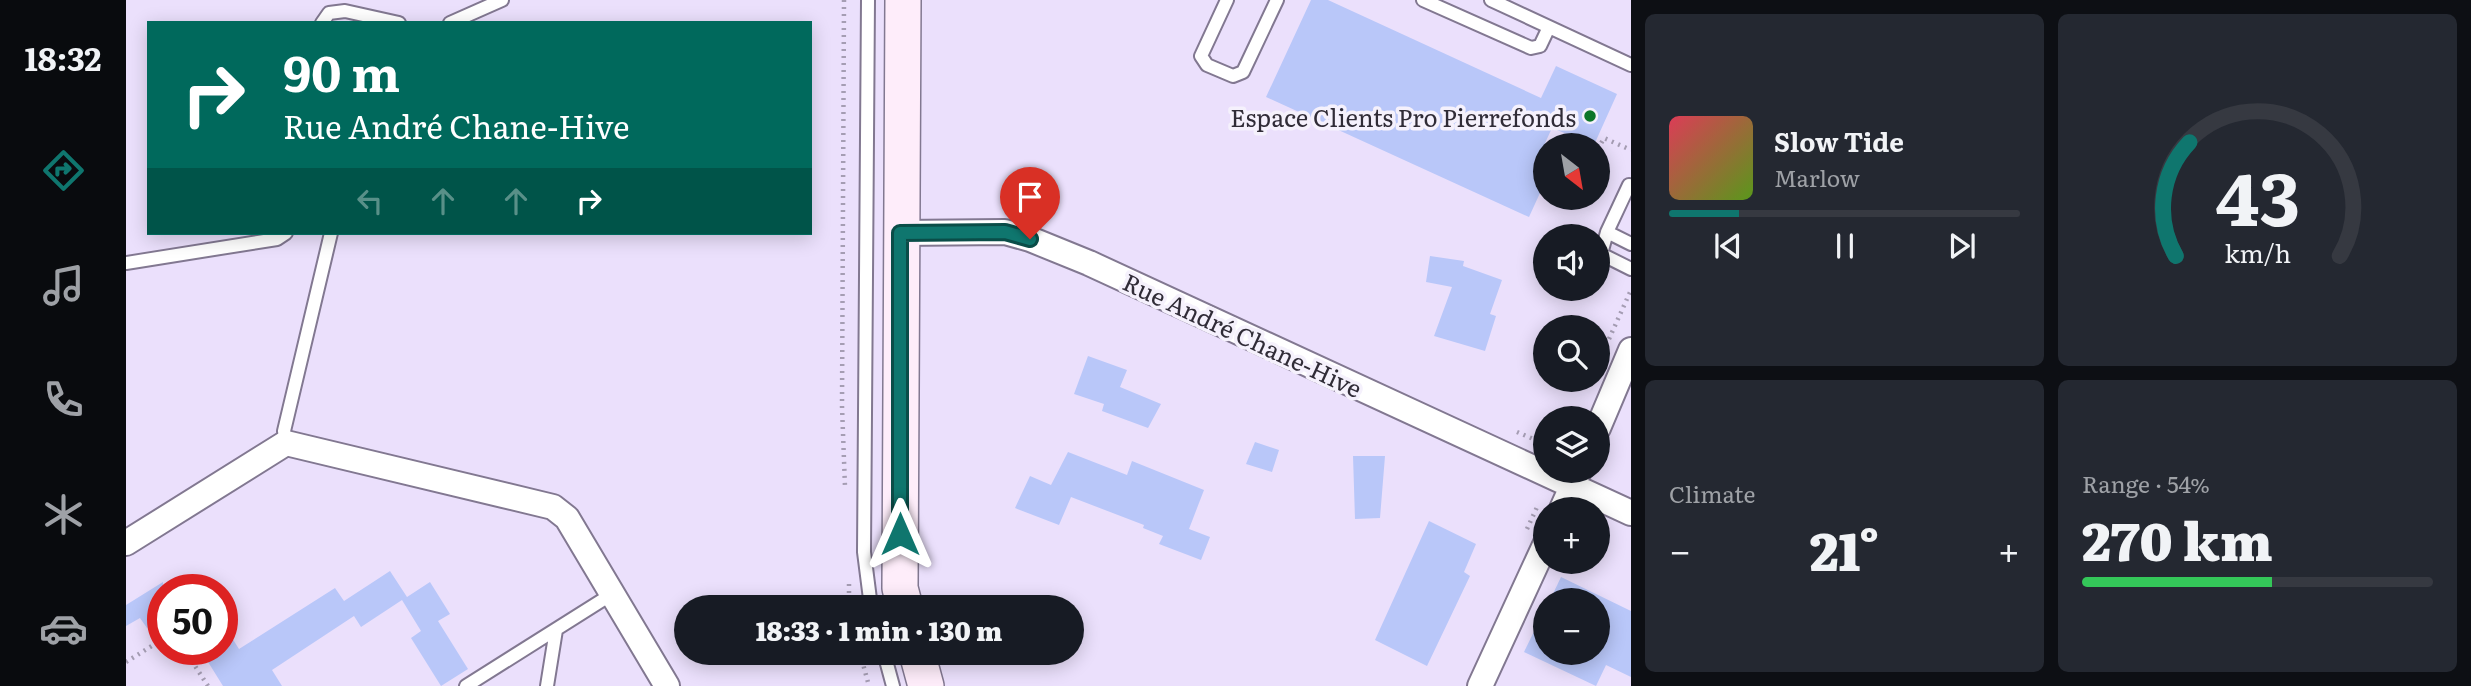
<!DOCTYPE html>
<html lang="en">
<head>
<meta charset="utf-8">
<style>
	:root { --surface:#171b24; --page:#242831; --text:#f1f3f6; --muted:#9ea1a6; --line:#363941; --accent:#0f766e }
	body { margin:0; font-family:Literata,serif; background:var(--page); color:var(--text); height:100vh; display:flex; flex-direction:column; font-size:26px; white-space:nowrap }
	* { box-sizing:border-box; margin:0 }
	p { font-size:23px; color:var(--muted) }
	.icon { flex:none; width:38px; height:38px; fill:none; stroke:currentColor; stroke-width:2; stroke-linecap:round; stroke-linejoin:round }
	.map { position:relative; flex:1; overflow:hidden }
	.sheet { display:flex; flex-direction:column; gap:14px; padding:14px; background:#0d0f14; width:840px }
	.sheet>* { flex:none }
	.top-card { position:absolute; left:21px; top:21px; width:665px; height:214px; border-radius:0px; box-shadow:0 4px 18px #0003; background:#00695c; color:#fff; overflow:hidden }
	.needle { width:46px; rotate:149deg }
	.fabs { position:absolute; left:1407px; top:133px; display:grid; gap:14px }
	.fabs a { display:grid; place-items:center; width:77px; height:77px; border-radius:50%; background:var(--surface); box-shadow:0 4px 18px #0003; font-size:35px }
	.speed { position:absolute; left:21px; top:574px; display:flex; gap:14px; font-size:35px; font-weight:700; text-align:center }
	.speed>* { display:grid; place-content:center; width:91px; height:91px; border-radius:50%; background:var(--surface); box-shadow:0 4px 18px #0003; line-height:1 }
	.speed .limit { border:10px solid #d22; background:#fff; color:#111 }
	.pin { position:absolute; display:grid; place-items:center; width:60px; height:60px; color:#fff; margin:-72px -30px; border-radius:50% 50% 50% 0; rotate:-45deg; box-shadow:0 0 7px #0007 }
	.pin .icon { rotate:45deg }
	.me { position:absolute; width:77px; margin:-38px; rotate:0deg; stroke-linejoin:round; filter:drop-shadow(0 0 5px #0008) }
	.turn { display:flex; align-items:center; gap:24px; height:147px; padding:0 21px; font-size:32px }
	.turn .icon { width:91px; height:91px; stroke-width:2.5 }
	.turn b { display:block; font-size:49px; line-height:60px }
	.lanes { display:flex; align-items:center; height:66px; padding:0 21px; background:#0003; justify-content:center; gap:35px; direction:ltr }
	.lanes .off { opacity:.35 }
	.big { font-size:52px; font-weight:800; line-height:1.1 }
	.sheet .card { flex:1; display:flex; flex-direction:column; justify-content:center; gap:10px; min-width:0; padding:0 24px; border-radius:10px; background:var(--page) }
	.sheet .dial { align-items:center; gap:0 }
	.dial svg { height:182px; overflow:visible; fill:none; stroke:var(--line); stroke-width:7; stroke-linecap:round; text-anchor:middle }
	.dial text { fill:var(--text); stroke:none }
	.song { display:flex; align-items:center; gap:21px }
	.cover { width:84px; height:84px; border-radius:10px; background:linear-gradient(135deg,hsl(350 70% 55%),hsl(90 70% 35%)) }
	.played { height:7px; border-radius:4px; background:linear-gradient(90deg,var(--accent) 20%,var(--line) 20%) }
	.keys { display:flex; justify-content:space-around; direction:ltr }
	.heat { display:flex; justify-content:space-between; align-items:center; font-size:38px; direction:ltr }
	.charge { height:10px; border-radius:5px; background:linear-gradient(90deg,#34c759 54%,var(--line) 0) }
	.sheet .tiles { flex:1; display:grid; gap:14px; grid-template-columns:repeat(2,1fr) }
	.trip { position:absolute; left:548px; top:595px; width:410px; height:70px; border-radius:35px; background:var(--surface); box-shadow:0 4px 18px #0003; font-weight:800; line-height:70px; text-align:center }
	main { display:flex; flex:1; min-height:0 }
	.tab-bar { display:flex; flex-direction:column; width:126px; justify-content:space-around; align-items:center; background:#090b0e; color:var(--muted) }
	.tab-bar .icon { width:49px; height:49px }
	.tab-bar .active { color:var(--accent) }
	.tab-bar b { font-size:32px; color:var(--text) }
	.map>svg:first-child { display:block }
	.building { fill:#b9c7f9 }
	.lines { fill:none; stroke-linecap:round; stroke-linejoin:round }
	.lane-casing { stroke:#827891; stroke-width:16 }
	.street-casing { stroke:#827891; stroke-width:28 }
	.secondary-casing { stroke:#827891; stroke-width:38 }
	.path { stroke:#a59db3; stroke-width:4.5; stroke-dasharray:2 5; stroke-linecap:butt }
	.lane { stroke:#fff; stroke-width:12 }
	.street { stroke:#fff; stroke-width:24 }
	.secondary { stroke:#feedfa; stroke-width:35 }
	.route-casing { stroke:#0a4d48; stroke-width:18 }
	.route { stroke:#0f766e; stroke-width:12 }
	.poi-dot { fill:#0c7629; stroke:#f5f1fc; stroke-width:2.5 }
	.labels { text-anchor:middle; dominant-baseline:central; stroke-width:7; stroke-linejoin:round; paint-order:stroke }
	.poi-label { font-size:24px; fill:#302c37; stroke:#f5f1fc; text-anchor:end }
	.street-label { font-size:24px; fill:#302c37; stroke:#f5f1fc }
</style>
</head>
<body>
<main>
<nav class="tab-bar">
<b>18:32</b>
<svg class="icon active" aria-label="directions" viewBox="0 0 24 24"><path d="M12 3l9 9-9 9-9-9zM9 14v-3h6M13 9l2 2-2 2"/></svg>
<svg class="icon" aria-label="music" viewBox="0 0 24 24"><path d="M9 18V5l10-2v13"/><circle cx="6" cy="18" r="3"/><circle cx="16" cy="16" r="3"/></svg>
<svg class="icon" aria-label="phone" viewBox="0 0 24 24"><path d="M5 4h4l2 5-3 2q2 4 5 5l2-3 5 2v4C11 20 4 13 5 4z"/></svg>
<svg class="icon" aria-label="climate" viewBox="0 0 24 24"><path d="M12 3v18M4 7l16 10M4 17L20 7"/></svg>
<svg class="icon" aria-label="car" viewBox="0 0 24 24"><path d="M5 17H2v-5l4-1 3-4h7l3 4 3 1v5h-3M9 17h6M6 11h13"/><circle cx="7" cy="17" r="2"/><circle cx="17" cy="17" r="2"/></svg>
</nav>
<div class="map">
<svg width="1505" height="686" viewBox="0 0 1505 686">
	<rect width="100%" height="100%" fill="#ebe0fc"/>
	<path class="building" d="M1185 0H1202L1415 98 1430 66 1491 94 1468 145 1426 128 1409 165 1419 170V182L1403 217 1140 97Z
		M1304 256 1338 261 1337 266 1376 280 1364 314 1370 316 1359 351 1308 336 1326 287 1300 282Z
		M962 356 1001 370 994 387 1035 404 1022 428 976 411 978 404 948 394Z
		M1129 442 1153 450 1146 472 1120 464Z
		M942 452 1001 475 1006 461 1078 490 1063 529 1084 537 1075 560 1033 544 1037 536 1017 528 1018 525 945 497 933 525 889 508 904 476 925 485Z
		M1227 456H1259L1254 518 1229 519Z
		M1303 521 1350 544 1338 572 1344 576 1301 666 1249 640Z
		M264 571 281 597 304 582 324 614 312 621 342 669 315 686 285 638 295 631 276 600 235 627 228 616 146 670 156 686H97L74 649H96V622L113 649 209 588 218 601Z
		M1435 577 1505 611V677L1480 665 1470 686 1398 652 1419 609V653H1472V600H1424Z
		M37 582V619L21 628 14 618 0 626V605Z"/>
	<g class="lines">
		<g class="lane-casing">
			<path id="lane" d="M742 0 738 552 745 607
				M1101 0 1075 56 1081 65 1107 76 1117 72 1151 0
				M1297 0 1405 48 1414 46 1423 27
				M1365 0 1505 65
				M196 23 203 13 219 11 273 23
				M324 23 376 0
				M1503 185 1481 232 1475 254 1505 269
				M1481 232 1505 244
				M0 263 151 239 160 233
				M160 443 158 431 205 233
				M758 653 767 686
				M340 686 486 594
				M421 686 430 630"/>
		</g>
		<g class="street-casing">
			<path id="street" d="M774 233 879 232 904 239 963 263 1505 513
				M1472 428 1505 350
				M1436 509 1453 471
				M0 543 160 443 427 507 441 518 541 686
				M1354 686 1419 545"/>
		</g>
		<g class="secondary-casing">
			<path id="secondary" d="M777 0 774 588 779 607
				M791 653 800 686"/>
		</g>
		<path class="path" d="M718 0 716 406 719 487
			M1431 139 1447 145
			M1472 149 1478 138 1505 150
			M1483 339 1505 290
			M1391 432 1419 444
			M1401 529 1412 505
			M723 584V607
			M58 649 82 686
			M734 653 743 686
			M0 662 37 639"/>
		<use href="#lane" class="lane"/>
		<use href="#street" class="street"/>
		<use href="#secondary" class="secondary"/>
	</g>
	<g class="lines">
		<g class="route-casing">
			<path id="route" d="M774 534V233L879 232 904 239"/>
		</g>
		<use href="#route" class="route"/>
	</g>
	<circle class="poi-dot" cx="1464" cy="116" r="7"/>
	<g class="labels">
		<g class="poi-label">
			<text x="1450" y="116">Espace Clients Pro Pierrefonds</text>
		</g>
		<g class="street-label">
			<text transform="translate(1117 334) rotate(25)">Rue André Chane-Hive</text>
		</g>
	</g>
</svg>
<div class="fabs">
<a><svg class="needle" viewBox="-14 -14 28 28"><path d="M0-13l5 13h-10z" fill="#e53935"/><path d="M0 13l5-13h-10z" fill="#9ea1a6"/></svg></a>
<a><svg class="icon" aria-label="sound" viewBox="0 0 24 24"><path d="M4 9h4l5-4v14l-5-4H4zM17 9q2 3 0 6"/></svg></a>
<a><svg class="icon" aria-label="search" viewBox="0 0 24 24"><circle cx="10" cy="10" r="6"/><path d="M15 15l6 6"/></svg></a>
<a><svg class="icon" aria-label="layers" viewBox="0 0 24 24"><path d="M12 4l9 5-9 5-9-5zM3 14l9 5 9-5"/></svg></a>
<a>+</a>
<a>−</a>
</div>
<div class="speed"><div class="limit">50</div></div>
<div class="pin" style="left:904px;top:239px;background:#d93025"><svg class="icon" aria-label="arrive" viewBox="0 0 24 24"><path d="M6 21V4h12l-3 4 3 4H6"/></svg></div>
<svg class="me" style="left:774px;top:534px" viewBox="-20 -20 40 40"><path d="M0-17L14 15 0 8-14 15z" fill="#0f766e" stroke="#fff" stroke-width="4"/></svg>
<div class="trip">18:33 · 1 min · 130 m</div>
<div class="top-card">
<div class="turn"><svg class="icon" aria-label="right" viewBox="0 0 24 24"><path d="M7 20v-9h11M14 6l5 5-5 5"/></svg><div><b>90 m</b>Rue André Chane-Hive</div></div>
<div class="lanes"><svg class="icon off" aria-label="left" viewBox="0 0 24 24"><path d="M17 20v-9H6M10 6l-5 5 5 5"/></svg><svg class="icon off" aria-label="ahead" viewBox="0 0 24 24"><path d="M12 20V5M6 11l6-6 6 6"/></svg><svg class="icon off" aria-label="ahead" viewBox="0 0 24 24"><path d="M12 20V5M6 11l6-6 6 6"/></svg><svg class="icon" aria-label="right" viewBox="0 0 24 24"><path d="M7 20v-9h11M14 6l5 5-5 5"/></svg></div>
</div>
</div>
<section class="sheet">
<div class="tiles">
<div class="card">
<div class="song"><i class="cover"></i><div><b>Slow Tide</b><p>Marlow</p></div></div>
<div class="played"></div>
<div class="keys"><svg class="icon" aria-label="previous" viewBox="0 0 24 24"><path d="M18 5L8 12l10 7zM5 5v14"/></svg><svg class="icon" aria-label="pause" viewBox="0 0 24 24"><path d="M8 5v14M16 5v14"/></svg><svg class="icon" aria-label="next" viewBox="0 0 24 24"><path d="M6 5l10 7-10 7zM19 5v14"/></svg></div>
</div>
<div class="card dial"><svg viewBox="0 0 100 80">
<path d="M14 69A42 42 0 1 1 86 69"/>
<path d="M14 69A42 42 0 0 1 20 19" stroke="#0f766e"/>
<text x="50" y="56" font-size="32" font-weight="700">43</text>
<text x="50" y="72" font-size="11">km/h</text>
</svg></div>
<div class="card"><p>Climate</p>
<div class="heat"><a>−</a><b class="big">21°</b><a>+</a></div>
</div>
<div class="card"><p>Range · 54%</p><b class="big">270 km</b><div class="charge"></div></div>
</div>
</section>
</main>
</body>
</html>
